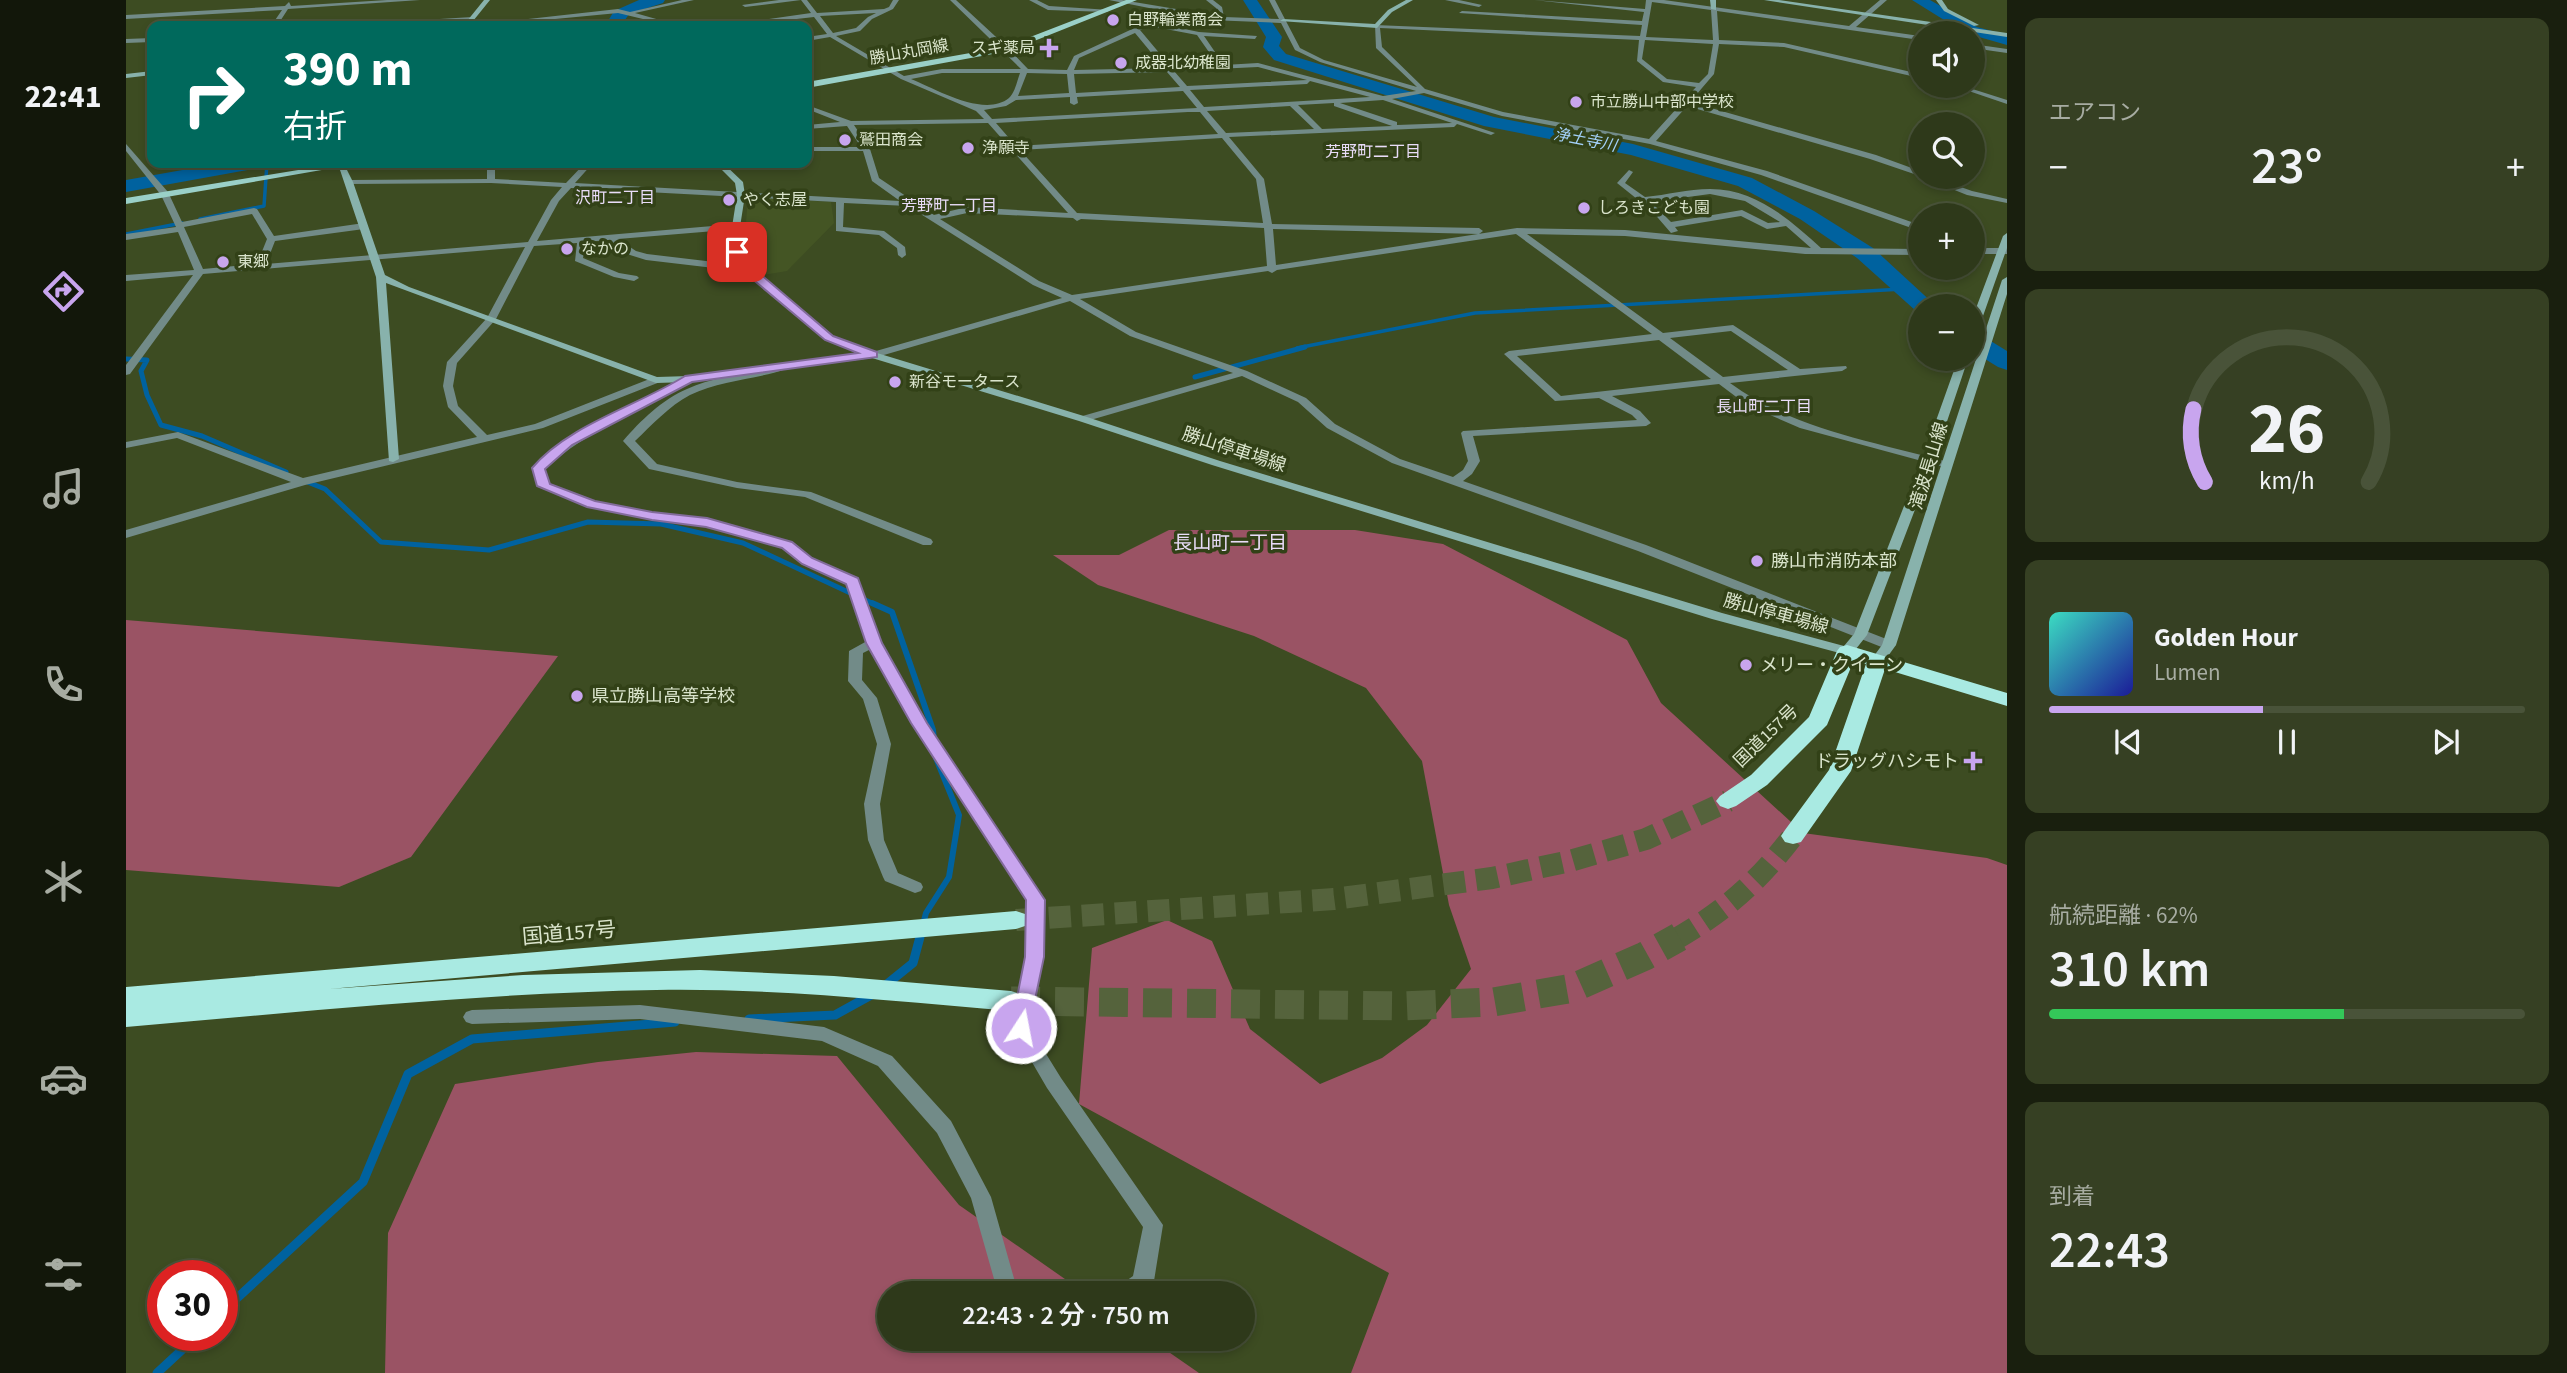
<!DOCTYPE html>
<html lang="ja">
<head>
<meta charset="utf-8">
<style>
	:root { --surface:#2e391a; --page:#364023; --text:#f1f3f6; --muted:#a7aca2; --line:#495339; --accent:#c8a5ee }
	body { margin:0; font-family:"Source Sans 3","Noto Sans JP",sans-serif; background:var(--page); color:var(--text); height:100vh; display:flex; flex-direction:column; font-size:26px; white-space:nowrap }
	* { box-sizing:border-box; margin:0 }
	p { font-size:23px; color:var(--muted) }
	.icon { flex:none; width:38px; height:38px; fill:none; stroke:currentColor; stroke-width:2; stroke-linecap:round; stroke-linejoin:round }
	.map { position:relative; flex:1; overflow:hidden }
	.drawer { display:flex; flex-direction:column; gap:18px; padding:18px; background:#191f0e; width:560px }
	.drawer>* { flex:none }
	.banner { position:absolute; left:21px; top:21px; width:665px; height:147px; border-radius:14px; box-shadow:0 4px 10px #0003,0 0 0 2px var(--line); background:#00695c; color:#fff; overflow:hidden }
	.fabs { position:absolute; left:1782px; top:21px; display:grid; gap:14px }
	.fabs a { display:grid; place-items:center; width:77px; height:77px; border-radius:50%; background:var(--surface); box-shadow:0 4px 10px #0003,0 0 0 2px var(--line); font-size:35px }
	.speed { position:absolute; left:21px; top:1260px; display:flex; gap:14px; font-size:35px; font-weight:700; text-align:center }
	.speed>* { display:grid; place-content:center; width:91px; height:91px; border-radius:50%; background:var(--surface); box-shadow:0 4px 10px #0003,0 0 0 2px var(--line); line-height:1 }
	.speed .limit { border:10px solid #d22; background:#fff; color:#111 }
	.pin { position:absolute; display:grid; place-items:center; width:60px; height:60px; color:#fff; margin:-30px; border-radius:14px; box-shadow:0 4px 10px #0006 }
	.me { position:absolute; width:77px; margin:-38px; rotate:11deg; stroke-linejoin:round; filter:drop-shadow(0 0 5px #0008) }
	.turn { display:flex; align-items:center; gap:24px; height:147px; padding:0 21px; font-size:32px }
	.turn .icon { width:91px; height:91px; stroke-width:2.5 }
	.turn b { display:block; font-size:49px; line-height:60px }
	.big { font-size:52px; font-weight:600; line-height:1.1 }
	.drawer .tile { flex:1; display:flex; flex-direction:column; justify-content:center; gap:10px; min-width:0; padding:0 24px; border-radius:14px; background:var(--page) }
	.drawer .dial { align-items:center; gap:0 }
	.dial svg { height:182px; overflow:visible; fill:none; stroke:var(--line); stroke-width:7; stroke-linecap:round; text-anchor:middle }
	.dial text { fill:var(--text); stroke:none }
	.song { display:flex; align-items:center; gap:21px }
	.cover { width:84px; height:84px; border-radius:10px; background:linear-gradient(135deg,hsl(170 70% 55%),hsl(240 70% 35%)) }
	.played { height:7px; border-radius:4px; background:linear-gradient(90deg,var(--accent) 45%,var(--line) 45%) }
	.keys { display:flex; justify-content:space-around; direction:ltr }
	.heat { display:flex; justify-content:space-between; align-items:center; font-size:38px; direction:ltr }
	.charge { height:10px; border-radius:5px; background:linear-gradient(90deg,#34c759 62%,var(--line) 0) }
	.trip { position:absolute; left:751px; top:1281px; width:378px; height:70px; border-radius:35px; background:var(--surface); box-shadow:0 4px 10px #0003,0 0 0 2px var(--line); font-weight:600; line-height:70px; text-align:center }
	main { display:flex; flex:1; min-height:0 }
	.menu { display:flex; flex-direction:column; width:126px; justify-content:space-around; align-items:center; background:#12170a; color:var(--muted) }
	.menu .icon { width:49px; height:49px }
	.menu .on { color:var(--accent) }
	.menu b { font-size:32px; color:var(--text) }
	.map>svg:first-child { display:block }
	.built { fill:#445524 }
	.green { fill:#9a5364 }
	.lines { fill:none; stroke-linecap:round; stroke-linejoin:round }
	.stream-far3 { stroke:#00629f; stroke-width:3.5 }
	.stream-far2 { stroke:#00629f; stroke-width:5 }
	.stream-far1 { stroke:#00629f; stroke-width:6 }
	.stream { stroke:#00629f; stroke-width:9 }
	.river { fill:#00629f; fill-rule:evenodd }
	.highway-tunnel-far1 { stroke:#55633c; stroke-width:22; stroke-dasharray:22 11; stroke-linecap:butt }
	.highway-tunnel { stroke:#55633c; stroke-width:29; stroke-dasharray:29 15; stroke-linecap:butt }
	.street { fill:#728b88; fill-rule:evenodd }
	.secondary { fill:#88b2ac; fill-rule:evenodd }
	.primary { fill:#9ad0c8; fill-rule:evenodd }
	.highway { fill:#a9eae2; fill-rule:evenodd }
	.route { fill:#c8a5ee; stroke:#826b9b; stroke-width:2 }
	.poi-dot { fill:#c8a5ee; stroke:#324117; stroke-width:2.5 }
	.labels { text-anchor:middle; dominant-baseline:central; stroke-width:7; stroke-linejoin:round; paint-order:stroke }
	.far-poi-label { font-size:16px; fill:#dae4cc; stroke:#324117; text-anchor:start }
	.far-street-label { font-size:16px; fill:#dae4cc; stroke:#324117 }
	.far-water-label { font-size:16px; font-style:italic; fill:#a3d0f8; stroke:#324117 }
	.far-neighbourhood-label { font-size:16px; fill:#e9dcf8; stroke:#324117 }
	.street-label { font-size:18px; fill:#dae4cc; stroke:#324117 }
	.poi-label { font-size:18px; fill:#dae4cc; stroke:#324117; text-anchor:start }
	.neighbourhood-label { font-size:19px; fill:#e9dcf8; stroke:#324117 }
	.near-street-label { font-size:21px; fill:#dae4cc; stroke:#324117 }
</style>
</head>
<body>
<main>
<nav class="menu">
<b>22:41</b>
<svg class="icon on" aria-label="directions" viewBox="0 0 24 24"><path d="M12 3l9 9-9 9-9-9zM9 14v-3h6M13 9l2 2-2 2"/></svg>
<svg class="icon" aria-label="music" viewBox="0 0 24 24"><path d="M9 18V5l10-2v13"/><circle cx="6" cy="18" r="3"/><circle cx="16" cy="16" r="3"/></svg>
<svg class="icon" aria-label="phone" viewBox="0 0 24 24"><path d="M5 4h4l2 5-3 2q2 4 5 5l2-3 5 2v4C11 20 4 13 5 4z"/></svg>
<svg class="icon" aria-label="climate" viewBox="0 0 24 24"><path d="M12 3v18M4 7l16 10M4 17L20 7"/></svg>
<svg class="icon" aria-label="car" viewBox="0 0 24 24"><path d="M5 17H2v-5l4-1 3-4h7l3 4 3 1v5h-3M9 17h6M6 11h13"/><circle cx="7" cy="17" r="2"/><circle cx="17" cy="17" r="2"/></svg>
<svg class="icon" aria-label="filters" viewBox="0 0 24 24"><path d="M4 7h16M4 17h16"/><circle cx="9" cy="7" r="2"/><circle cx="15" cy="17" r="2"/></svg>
</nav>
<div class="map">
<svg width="1881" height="1373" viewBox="0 0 1881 1373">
	<rect width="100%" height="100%" fill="#3d4c22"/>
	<path class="built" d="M622 197 705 202 708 223 661 271 637 275 624 262 618 249Z"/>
	<path class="green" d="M1043 530H1229L1317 544 1501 640 1535 703 1677 833 1861 858 1881 865V1373H1225L1263 1273 953 1104 966 948 1041 920 1086 941 1124 1029 1194 1084 1256 1058 1301 1025 1345 969 1323 905 1296 761 1240 688 1128 636 972 585 927 555H993Z
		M0 620 432 656 285 857 213 887 0 870Z
		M570 1052 711 1056 833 1205 959 1293H763V1339H1024L1073 1373H259L262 1233 329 1084 472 1062Z"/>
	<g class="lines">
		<path class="stream-far3" d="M74 219 138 206 141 163
			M0 234 56 223
			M1171 348 1349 313 1777 289"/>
		<path class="stream-far2" d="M0 359 21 360 15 371 21 395 35 425 76 436 160 472
			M1069 377 1179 347
			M179 481 199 489 255 542 363 550 462 522 535 524 617 543 750 605"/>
		<path class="stream-far1" d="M746 603 766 612 807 730 808 740
			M793 939 800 913 823 877 833 815 810 758"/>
		<path class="stream" d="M761 984 787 963 794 937
			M623 1019 709 1015 747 994
			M96 1312 237 1182 282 1074 346 1039 549 1022
			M31 1373 72 1335"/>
		<path class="river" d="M513 0H539L537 3 503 14 495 26H479L488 11Z
			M1117 0H1131L1156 37 1153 46 1160 54 1368 117 1507 144 1626 178 1688 211 1747 248 1810 306H1794V312L1790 311 1731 258 1674 219 1612 186 1505 155 1358 126 1148 60 1137 47 1140 37Z
			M1786 0H1804L1851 27 1881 35V45L1839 33Z
			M96 163H137L127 169 0 192V180Z
			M1846 333 1855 335 1881 351V370L1872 367 1846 351Z"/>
		<path class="highway-tunnel-far1" d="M890 920 1208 899 1366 878 1444 861 1520 839 1602 801
			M1550 939C1600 910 1632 882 1667 836"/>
		<path class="highway-tunnel" d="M885 1001 1276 1006 1367 1002 1447 988 1519 956 1553 937"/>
		<path class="street" d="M261 0H294L162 9 151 26H145L156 10 0 19V15L159 6 163 2 165 6Z
			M556 0H568L509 13 555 26H546L492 13 357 26H338L492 9 504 12Z
			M653 0H675L619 7 616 5Z
			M675 0H681L691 13 758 9 763 7 767 0H773L767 9 746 19 734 31 710 36 778 76 816 69H895L824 0H830L882 48 902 69 941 70 948 56 1043 12 983 0H996L1092 16 1090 8 1080 0H1087L1096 7 1098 17 1153 19 1143 0H1149L1174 48 1198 60 1291 87 1250 48 1249 25 1514 36 1516 25 1333 13 1336 11 1516 21 1518 12 1408 0 1519 9 1520 0H1538L1723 26 1754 0H1761L1730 27 1794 36V40L1591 11 1593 40 1658 43 1794 74V78L1658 47 1593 44 1588 74 1564 102 1750 155 1794 171V176L1744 159 1561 106 1530 141 1641 171 1794 225V231L1635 175 1524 144 1376 116 1298 93 1266 99 1369 133 1365 135 1331 124 1328 127 1103 137 1138 179 1146 224 1353 228 1357 231 1353 234 1147 229 1150 265 1391 228 1499 230 1685 248 1660 226 1641 229 1615 216 1549 227 1552 231 1545 233 1526 211 1491 183 1503 170 1507 172 1499 183 1519 197C1541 195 1562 189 1584 189 1630 189 1664 220 1695 248L1794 249V255L1679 254 1499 236 1401 234 1537 333 1607 325 1674 369 1720 366 1721 368 1716 371 1604 383C1668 430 1751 442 1826 463V467H1818L1674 428 1621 405 1593 384 1486 396 1514 411 1525 423 1520 426 1347 436 1354 461 1346 474 1337 481 1520 545 1768 642 1770 645 1763 649 1758 648 1512 551 1266 463 1201 428 1172 402 1116 376 961 421H953V417L1107 373 1004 336 944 301 751 357H743V353L936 298 907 285 782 206 718 203 717 227 758 231 779 247 780 255 776 258 772 255 771 248 753 235 710 231V202L445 188 433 201 411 241 610 224 613 225V229L492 239 510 251 521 254 622 266 627 269 622 272 520 260 504 255 482 240 460 242 457 258 493 273 511 276 513 278 508 281 488 277 449 261 451 243 408 246 370 319 331 363 327 386 332 406 361 435 409 424 526 378H534V382L417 428 179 485 0 538V530L165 482 51 438 0 448V442L52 432 177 478 351 437 322 407 317 386 321 362 361 318 399 247 77 274 4 374 0 375V365L67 275 0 281V275L68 270 52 232 0 240V234L50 227 35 195 0 151V144L42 192 56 222 128 208 131 209 148 236 238 223 242 226 238 229 149 241 140 264 402 242 425 200 436 187 365 183 223 184 219 182 223 180 361 179V163H369V179L440 183 459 163H467L449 183 774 201 746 181 737 151H681V147H735L721 126 681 129V125L714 122 681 109V105L725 121 858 119 850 111 775 79 704 37 681 41V37L701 34 688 17 611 26H595L685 13ZM1526 2 1585 10 1587 40 1520 37ZM750 13 742 17 730 28 707 33 694 16ZM1050 14 1084 20 1155 23 1169 50 1194 62 1290 91 1257 96 1132 63 1098 65 1078 36 1129 39 1131 36 1073 32 1029 23ZM1024 26 1071 35 1092 65 1045 67 1014 30ZM1254 28 1513 40 1511 61 1537 82 1570 87 1523 139 1377 112 1299 89 1256 47ZM1009 33 1038 68 948 70 953 58ZM1519 40 1587 44 1582 74 1573 83 1541 79 1516 59ZM1132 67 1181 80 1061 86 1048 71ZM1041 72 1054 87 950 93 948 74ZM816 73H894C891 81 889 93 883 98 858 118 810 89 785 79ZM901 73 941 74 943 93 892 96ZM1184 81 1244 97 1078 107 1064 90 1181 84ZM1057 91 1071 108 866 119 858 110 880 106 890 100 944 97V103L948 105 952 103 951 97ZM1257 100 1326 123 1271 125V122L1214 103ZM1208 103V106L1266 126 1196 129 1172 105ZM1164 106 1188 129 1100 133 1081 111ZM1062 112H1074L1092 134 890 146 870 123ZM862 123 942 213 841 207 808 215 753 178 744 149 728 125ZM1096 138 1130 179 1137 223 951 213 894 150ZM1584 194 1619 201 1654 222 1642 223 1616 210 1545 222 1525 202ZM841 213 947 218 951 221 955 219 1138 228 1141 266 946 295 913 281 814 219ZM126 214 141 239 131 264 77 269 58 227ZM1390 234 1526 334 1383 351 1378 354 1429 401 1473 398 1506 415 1511 420 1337 431 1335 433 1342 461 1337 470 1327 477 1274 459 1209 424 1180 398 1121 371 1010 332 954 299 1142 271 1146 273 1151 270ZM1605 331 1662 370 1597 377 1544 338ZM1533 340 1585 379 1435 396 1391 356Z
			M903 0H911L923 6 984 10 981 12 922 10Z
			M1319 0H1333L1356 5 1353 7Z
			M346 17 348 20 230 26 233 24Z
			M26 38V42L0 43V39Z
			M1846 44 1881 49V53L1846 48Z
			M1828 86H1837L1881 100V104Z
			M1796 177H1807L1846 191 1881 199V203L1841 195Z
			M1846 248H1881V254H1846Z
			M656 364 660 365V369C629 380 594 380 564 395 543 406 526 425 509 441L531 464 611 482 685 492 805 539 807 542 805 545H797L679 497 611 488 523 469 497 441C514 421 537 399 561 389 590 376 625 373 656 364Z
			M563 376 568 379 567 381C517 410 462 429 419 469L423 485 469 501 526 512 581 519 665 542 685 557 732 579 755 643 800 723 917 900V957L904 1028 935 1078 1037 1225 1028 1281C1020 1297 1004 1294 989 1293L993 1286 1007 1276 1017 1227 921 1088 886 1028 899 957 901 900 786 723 745 649 737 653 736 680 751 698 765 744 754 804 758 840 772 873 795 883 797 887 795 891 789 893 759 881 757 877 742 840 738 804 751 744 737 699 722 681 723 651 741 641 721 584 677 563 657 548 580 527 526 520 466 508 412 487 407 468 425 451 462 427Z
			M514 1005 698 1027 766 1056 825 1121 865 1197 889 1282 895 1293H872L845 1198 811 1133 752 1066 696 1041 514 1019 346 1024 340 1022 337 1017 340 1012 346 1010Z"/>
		<path class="secondary" d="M358 0H364L343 26H337Z
			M1280 0H1287L1266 12 1251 28 1154 21 1157 19 1249 24 1262 10Z
			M1584 0H1590V10L1585 9Z
			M1638 0H1653L1881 33V37Z
			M1810 0H1816L1822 9 1853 25 1848 26 1818 11Z
			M26 71V75L0 78V74Z
			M589 163H597L617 182 619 195 614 227 615 252 625 267 706 336 751 353 961 417 1094 461 1596 613 1718 646 1728 634 1796 460 1832 359H1842L1808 460 1741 635 1726 654 1721 655 1586 619 1086 465 953 421 746 358 563 382 530 383 260 283 273 459 267 462 263 461 250 277 212 164H218L227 182 259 275 283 287 531 377 563 376 734 353 700 340 619 271 607 252 606 227 611 195 609 183Z
			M1881 233V248L1851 333 1846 336V319L1877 236Z
			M1881 277V294L1770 645 1757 663H1747L1745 660 1756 645 1876 280Z"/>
		<path class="primary" d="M1000 0H1011L883 51 681 88V82L878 47Z
			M215 163H236L0 204V198Z"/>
		<path class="highway" d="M1721 645 1881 693V706L1759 669 1725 771 1675 842 1667 844 1659 842 1655 836 1659 830 1703 770 1740 664 1728 660 1701 725 1641 785 1610 806 1602 809 1594 806 1590 801 1594 796 1625 775 1683 717 1711 651 1714 647Z
			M890 911 899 914 903 920 899 926 890 929 203 989 397 975 574 970 708 976 885 991 894 994 898 1001 894 1008 885 1011C767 1001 649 988 530 990 353 993 176 1012 0 1027V987Z"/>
	</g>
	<path class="route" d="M608 250H615L626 267 707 336 751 352V357L566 382 446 445 419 469 424 484 469 501 526 512 581 518 666 542 686 558 732 578 756 643 801 723 919 900 918 957 902 1033 895 1036 888 1033 885 1028 899 957 900 900 785 723 740 643 720 584 676 564 656 548 580 527 526 520 461 507 411 486 406 468C442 425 511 406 559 376L732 353 699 340 618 272 606 252Z"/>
	<g class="poi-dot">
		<circle cx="987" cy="20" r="7"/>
		<path d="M919.5 37.5h7v7h7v7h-7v7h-7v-7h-7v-7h7z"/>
		<circle cx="995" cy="63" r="7"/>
		<circle cx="1450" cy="102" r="7"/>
		<circle cx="719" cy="140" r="7"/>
		<circle cx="842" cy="148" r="7"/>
		<circle cx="603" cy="200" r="7"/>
		<circle cx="1458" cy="208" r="7"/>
		<circle cx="441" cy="249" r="7"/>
		<circle cx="97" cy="262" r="7"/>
		<circle cx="769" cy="382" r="7"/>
		<circle cx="1631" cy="561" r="7"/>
		<circle cx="1620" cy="665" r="7"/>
		<circle cx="451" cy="696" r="7"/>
		<path d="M1843.5 750.5h7v7h7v7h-7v7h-7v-7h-7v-7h7z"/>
	</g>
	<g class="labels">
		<g class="far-poi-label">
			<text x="1001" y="20">白野輪業商会</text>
			<text x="909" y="48" text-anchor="end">スギ薬局</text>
			<text x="1009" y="63">成器北幼稚園</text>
			<text x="1464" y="102">市立勝山中部中学校</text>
			<text x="733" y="140">鷲田商会</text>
			<text x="856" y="148">浄願寺</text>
			<text x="617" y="200">やく志屋</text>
			<text x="1472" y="208">しろきこども園</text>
			<text x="455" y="249">なかの</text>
			<text x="111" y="262">東郷</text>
			<text x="783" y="382">新谷モータース</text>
		</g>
		<g class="far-street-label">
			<text transform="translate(783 52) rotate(-10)">勝山丸岡線</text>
		</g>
		<g class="far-water-label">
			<text transform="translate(1459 140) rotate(11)">浄土寺川</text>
		</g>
		<g class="far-neighbourhood-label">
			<text x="1247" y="152">芳野町二丁目</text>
			<text x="489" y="198">沢町二丁目</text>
			<text x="823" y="206">芳野町一丁目</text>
			<text x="1638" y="407">長山町二丁目</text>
		</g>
		<g class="street-label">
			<text transform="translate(1108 450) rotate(18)">勝山停車場線</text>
			<text transform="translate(1803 466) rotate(-73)">滝波長山線</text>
			<text transform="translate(1650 614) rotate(15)">勝山停車場線</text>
			<text transform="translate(1640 736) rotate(-44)">国道157号</text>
		</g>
		<g class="poi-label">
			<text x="1645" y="561">勝山市消防本部</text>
			<text x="1634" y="665">メリー・クイーン</text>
			<text x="465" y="696">県立勝山高等学校</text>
			<text x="1833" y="761" text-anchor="end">ドラッグハシモト</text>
		</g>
		<g class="neighbourhood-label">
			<text x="1104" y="543">長山町一丁目</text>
		</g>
		<g class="near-street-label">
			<text transform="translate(443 933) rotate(-5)">国道157号</text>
		</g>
	</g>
</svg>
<div class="fabs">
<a><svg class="icon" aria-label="sound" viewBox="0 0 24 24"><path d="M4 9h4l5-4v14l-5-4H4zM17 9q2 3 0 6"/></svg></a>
<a><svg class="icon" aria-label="search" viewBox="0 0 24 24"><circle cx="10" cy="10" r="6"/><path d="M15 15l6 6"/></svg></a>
<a>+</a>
<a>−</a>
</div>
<div class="speed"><div class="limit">30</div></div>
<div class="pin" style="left:611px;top:252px;background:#d93025"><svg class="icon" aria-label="arrive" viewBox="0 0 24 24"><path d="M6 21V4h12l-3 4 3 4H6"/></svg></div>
<svg class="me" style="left:895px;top:1028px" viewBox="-20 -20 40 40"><circle r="17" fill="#c8a5ee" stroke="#fff" stroke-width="3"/><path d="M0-11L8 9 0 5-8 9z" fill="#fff"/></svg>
<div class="trip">22:43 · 2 分 · 750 m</div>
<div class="banner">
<div class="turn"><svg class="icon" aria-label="right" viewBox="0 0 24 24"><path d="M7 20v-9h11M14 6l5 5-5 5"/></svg><div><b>390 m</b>右折</div></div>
</div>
</div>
<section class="drawer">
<div class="tile"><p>エアコン</p>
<div class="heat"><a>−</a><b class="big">23°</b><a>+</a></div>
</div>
<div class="tile dial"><svg viewBox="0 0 100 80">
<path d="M14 69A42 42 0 1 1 86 69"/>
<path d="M14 69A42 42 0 0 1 9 37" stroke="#c8a5ee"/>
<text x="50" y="56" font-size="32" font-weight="700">26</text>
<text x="50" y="72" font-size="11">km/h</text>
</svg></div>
<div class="tile">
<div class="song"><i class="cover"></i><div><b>Golden Hour</b><p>Lumen</p></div></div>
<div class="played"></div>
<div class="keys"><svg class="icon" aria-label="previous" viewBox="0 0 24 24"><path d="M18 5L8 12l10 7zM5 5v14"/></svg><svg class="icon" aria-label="pause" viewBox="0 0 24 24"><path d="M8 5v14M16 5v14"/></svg><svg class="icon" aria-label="next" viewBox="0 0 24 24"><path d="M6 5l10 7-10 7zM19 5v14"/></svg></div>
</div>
<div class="tile"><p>航続距離 · 62%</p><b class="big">310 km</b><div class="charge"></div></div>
<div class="tile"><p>到着</p><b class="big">22:43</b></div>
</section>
</main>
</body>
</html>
